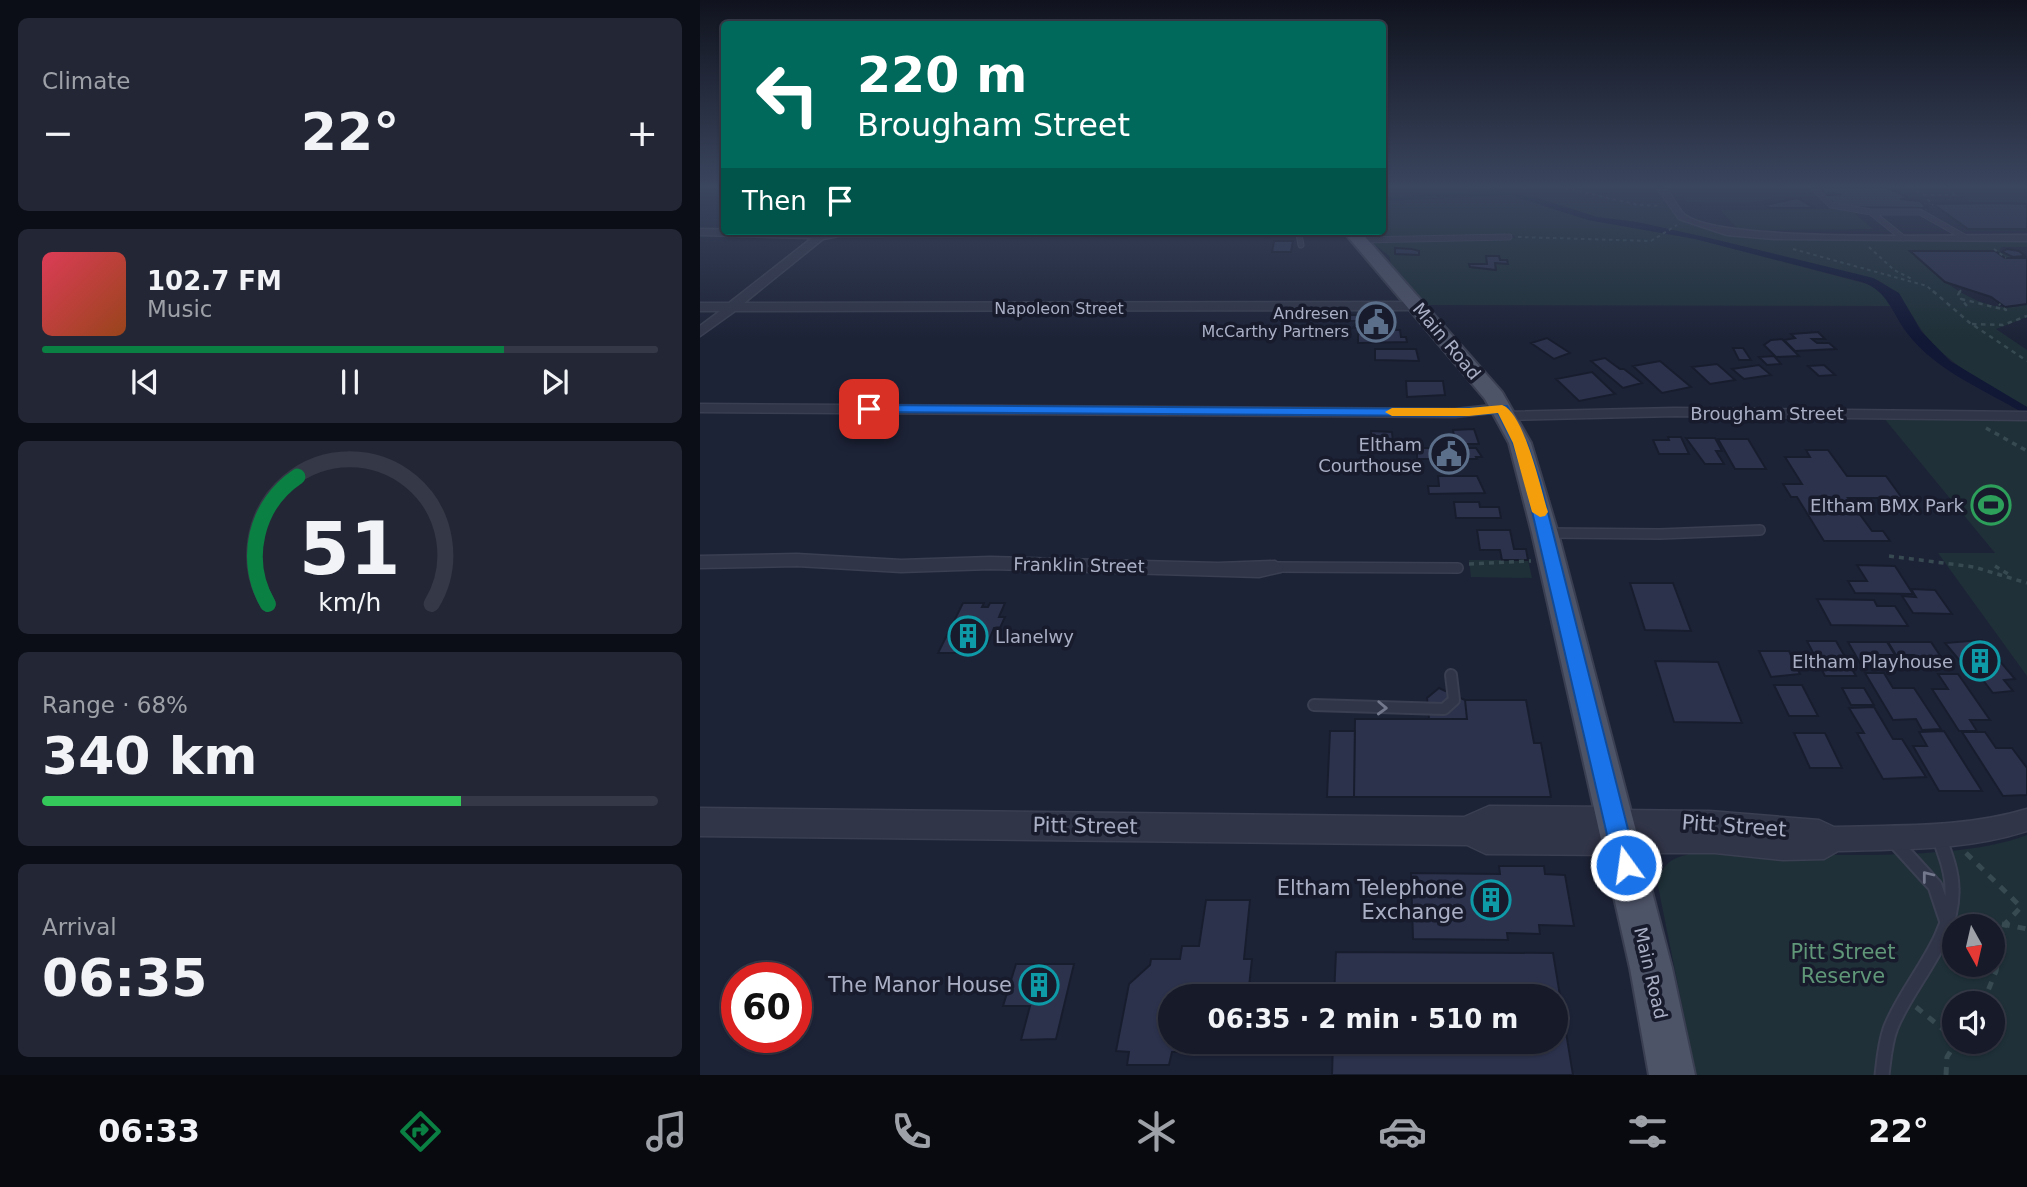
<!DOCTYPE html>
<html lang="en">
<head>
<meta charset="utf-8">
<style>
	:root { --surface:#161a29; --page:#232735; --text:#f1f3f6; --muted:#9ea1a8; --line:#353846; --accent:#0b8043 }
	body { margin:0; font-family:"DejaVu Sans",sans-serif; background:var(--page); color:var(--text); height:100vh; display:flex; flex-direction:column; font-size:26px; white-space:nowrap }
	* { box-sizing:border-box; margin:0 }
	p { font-size:23px; color:var(--muted) }
	.icon { flex:none; width:38px; height:38px; fill:none; stroke:currentColor; stroke-width:2; stroke-linecap:round; stroke-linejoin:round }
	.map { position:relative; flex:1; overflow:hidden }
	.side { display:flex; flex-direction:column; gap:18px; padding:18px; background:#0c0e17; width:700px }
	.side>* { flex:none }
	.hud { position:absolute; left:21px; top:21px; width:665px; height:214px; border-radius:7px; box-shadow:0 2px 5px #0004,0 0 0 2px var(--line); background:#00695c; color:#fff; overflow:hidden }
	.needle { width:46px; rotate:172deg }
	.fabs { position:absolute; left:1242px; top:914px; display:grid; gap:14px }
	.fabs a { display:grid; place-items:center; width:63px; height:63px; border-radius:50%; background:var(--surface); box-shadow:0 2px 5px #0004,0 0 0 2px var(--line); font-size:35px }
	.speed { position:absolute; left:21px; top:962px; display:flex; gap:14px; font-size:35px; font-weight:700; text-align:center }
	.speed>* { display:grid; place-content:center; width:91px; height:91px; border-radius:50%; background:var(--surface); box-shadow:0 2px 5px #0004,0 0 0 2px var(--line); line-height:1 }
	.speed .limit { border:10px solid #d22; background:#fff; color:#111 }
	.pin { position:absolute; display:grid; place-items:center; width:60px; height:60px; color:#fff; margin:-30px; border-radius:14px; box-shadow:0 4px 10px #0006 }
	.me { position:absolute; width:77px; margin:-38px; rotate:346deg; stroke-linejoin:round; filter:drop-shadow(0 0 5px #0008) }
	.turn { display:flex; align-items:center; gap:24px; height:147px; padding:0 21px; font-size:32px }
	.turn .icon { width:91px; height:91px; stroke-width:2.5 }
	.turn b { display:block; font-size:49px; line-height:60px }
	.then { display:flex; align-items:center; height:66px; padding:0 21px; background:#0003; gap:14px; font-size:26px }
	.big { font-size:52px; font-weight:600; line-height:1.1 }
	.side .card { flex:1; display:flex; flex-direction:column; justify-content:center; gap:10px; min-width:0; padding:0 24px; border-radius:10px; background:var(--page) }
	.side .dial { align-items:center; gap:0 }
	.dial svg { height:182px; overflow:visible; fill:none; stroke:var(--line); stroke-width:7; stroke-linecap:round; text-anchor:middle }
	.dial text { fill:var(--text); stroke:none }
	.song { display:flex; align-items:center; gap:21px }
	.cover { width:84px; height:84px; border-radius:10px; background:linear-gradient(135deg,hsl(350 70% 55%),hsl(20 70% 35%)) }
	.played { height:7px; border-radius:4px; background:linear-gradient(90deg,var(--accent) 75%,var(--line) 75%) }
	.keys { display:flex; justify-content:space-around; direction:ltr }
	.heat { display:flex; justify-content:space-between; align-items:center; font-size:38px; direction:ltr }
	.charge { height:10px; border-radius:5px; background:linear-gradient(90deg,#34c759 68%,var(--line) 0) }
	.trip { position:absolute; left:458px; top:984px; width:410px; height:70px; border-radius:35px; background:var(--surface); box-shadow:0 2px 5px #0004,0 0 0 2px var(--line); font-weight:600; line-height:70px; text-align:center }
	.tab-bar { display:flex; height:112px; justify-content:space-around; align-items:center; background:#090a10; color:var(--muted) }
	.tab-bar .icon { width:49px; height:49px }
	.tab-bar .on { color:var(--accent) }
	.tab-bar b { font-size:32px; color:var(--text) }
	main { display:flex; flex:1; min-height:0 }
	.map>svg:first-child { display:block }
	.green { fill:#1f3038; fill-rule:evenodd }
	.water { fill:#111835 }
	.building { fill:#2c324c; stroke:#181d2e; stroke-width:2 }
	.lines { fill:none; stroke-linecap:round; stroke-linejoin:round }
	.service-far3-casing { stroke:#3a3f51; stroke-width:7 }
	.service-far2-casing { stroke:#3a3f51; stroke-width:12 }
	.service-far1-casing { stroke:#3a3f51; stroke-width:14 }
	.service-casing { stroke:#3a3f51; stroke-width:17 }
	.minor-casing { stroke:#3a3f51; stroke-width:3 }
	.tertiary-casing { stroke:#3a3f51; stroke-width:3 }
	.primary-casing { stroke:#3a3f51; stroke-width:4 }
	.path-far3 { stroke:#374951; stroke-width:2; stroke-dasharray:3.5 3.5; stroke-linecap:butt }
	.path-far2 { stroke:#374951; stroke-width:2.5; stroke-dasharray:4.5 4.5; stroke-linecap:butt }
	.path-far1 { stroke:#374951; stroke-width:3.5; stroke-dasharray:5 5; stroke-linecap:butt }
	.path { stroke:#374951; stroke-width:5; stroke-dasharray:8 8; stroke-linecap:butt }
	.service-far3 { stroke:#313548; stroke-width:5 }
	.service-far2 { stroke:#313548; stroke-width:9 }
	.service-far1 { stroke:#313548; stroke-width:10 }
	.service { stroke:#313548; stroke-width:13 }
	.minor { fill:#313548; fill-rule:evenodd }
	.tertiary { fill:#313548; fill-rule:evenodd }
	.primary { fill:#4e5468; fill-rule:evenodd }
	.oneway { stroke:#74788d }
	.route { fill:#1a73e8; stroke:#114b97; stroke-width:2 }
	.slow { fill:#f59e0b }
	.labels { text-anchor:middle; dominant-baseline:central; stroke-width:7; stroke-linejoin:round; paint-order:stroke }
	.far-street-label { font-size:16px; fill:#aaafc5; stroke:#171b2c }
	.far-poi-label { font-size:16px; fill:#aaafc5; stroke:#171b2c; text-anchor:end }
	.street-label { font-size:18px; fill:#aaafc5; stroke:#171b2c }
	.poi-label { font-size:18px; fill:#aaafc5; stroke:#171b2c; text-anchor:end }
	.near-street-label { font-size:21px; fill:#aaafc5; stroke:#171b2c }
	.near-poi-label { font-size:21px; fill:#aaafc5; stroke:#171b2c; text-anchor:end }
	.near-park-label { font-size:21px; fill:#609779; stroke:#171b2c }
</style>
</head>
<body>
<main>
<section class="side">
<div class="card"><p>Climate</p>
<div class="heat"><a>−</a><b class="big">22°</b><a>+</a></div>
</div>
<div class="card">
<div class="song"><i class="cover"></i><div><b>102.7 FM</b><p>Music</p></div></div>
<div class="played"></div>
<div class="keys"><svg class="icon" aria-label="previous" viewBox="0 0 24 24"><path d="M18 5L8 12l10 7zM5 5v14"/></svg><svg class="icon" aria-label="pause" viewBox="0 0 24 24"><path d="M8 5v14M16 5v14"/></svg><svg class="icon" aria-label="next" viewBox="0 0 24 24"><path d="M6 5l10 7-10 7zM19 5v14"/></svg></div>
</div>
<div class="card dial"><svg viewBox="0 0 100 80">
<path d="M14 69A42 42 0 1 1 86 69"/>
<path d="M14 69A42 42 0 0 1 27 13" stroke="#0b8043"/>
<text x="50" y="56" font-size="32" font-weight="700">51</text>
<text x="50" y="72" font-size="11">km/h</text>
</svg></div>
<div class="card"><p>Range · 68%</p><b class="big">340 km</b><div class="charge"></div></div>
<div class="card"><p>Arrival</p><b class="big">06:35</b></div>
</section>
<div class="map">
<svg width="1327" height="1075" viewBox="0 0 1327 1075">
	<rect width="100%" height="100%" fill="#1d2337"/>
	<path class="green" d="M683 188H958L983 219 1023 232 1225 242H1327V247H1301L1299 251 1320 258 1216 257C1243 283 1287 318 1327 304V317L1296 329 1327 350V407C1294 388 1261 372 1233 344 1209 319 1209 294 1173 278L1017 240 1011 243 1171 285 1185 295 1191 306 723 305 692 268 689 256 669 240 815 238 814 235 666 237 659 231H682Z
		M976 188H1091C1066 210 1018 202 987 202Z
		M1249 188H1327V203L1270 202Z
		M1137 209 1151 210 1173 229 1039 230 1020 210Z
		M1183 417 1327 419V676L1238 553H1295Z
		M769 560H828L832 578 771 577Z
		M1327 835V1075H996L958 886C960 870 966 861 982 856 1007 848 1041 854 1067 854 1138 855 1264 860 1327 835ZM1255 926H1293V964H1255ZM1255 1003H1293V1041H1255Z"/>
	<path class="water" d="M793 190 837 198 897 217 937 222 1005 237 1173 278 1199 293 1221 331 1250 361 1327 407V415C1285 390 1237 372 1207 333 1192 313 1188 291 1162 282L995 239 888 220 810 195 683 201V197Z"/>
	<path class="building" d="M1120 188H1187L1210 198 1200 199 1220 201 1227 208 1140 207 1124 196 1141 194 1125 193Z
		M1097 198 1115 208H1070L1065 205Z
		M1294 203 1327 204V229H1268L1233 204Z
		M574 241H593L591 252H572Z
		M695 248 712 249 719 251V255L695 254Z
		M1307 249 1319 251 1325 256 1313 257 1302 252Z
		M1210 251H1295L1305 258H1327V304L1305 307 1291 297 1245 282Z
		M786 256H799L800 260H807L808 264 795 263 796 270 770 267 769 264H787Z
		M647 315H693L695 328H653L658 321H648Z
		M684 330H700L701 337H706L707 342 658 343V334Z
		M1118 332 1125 339H1112L1117 343H1129L1136 349 1095 351 1084 340 1095 338 1091 334Z
		M847 338 870 353 854 359 831 343Z
		M1082 339 1099 356 1076 357 1064 345 1071 340Z
		M1033 348H1043L1051 360H1039Z
		M675 349H716L719 361 675 360Z
		M1074 356 1081 364 1067 365 1059 357Z
		M905 358 920 369H924L942 383 923 388 891 361Z
		M960 361 991 387 962 393 933 366Z
		M1017 364 1024 370 1035 380 1010 384 992 367Z
		M1059 365 1071 375 1044 379 1032 369Z
		M1124 365 1135 375 1119 376 1108 366Z
		M892 372 915 394 879 401 856 379Z
		M706 381H743L745 395 707 397Z
		M774 429 779 444H755L753 430Z
		M671 431 692 432 693 443 671 439Z
		M968 437H981L989 454H959L953 440H969Z
		M986 438H1015L1022 451H1016L1024 464H1005Z
		M1018 439H1048L1066 469H1035Z
		M717 448H776L782 457H776L777 459H717Z
		M1106 450H1128L1147 476H1186L1202 498H1148L1172 531H1183L1190 541H1124L1097 497H1091L1083 484H1102L1085 457H1110Z
		M738 476H777L785 493 729 494 728 486H739Z
		M754 502H779L780 507H799L801 518H756Z
		M777 530H810L814 549H826L828 560H802L800 550H780Z
		M1157 565 1195 566 1213 594 1155 593 1148 581H1167Z
		M930 583H973L991 631 945 630Z
		M1211 589 1235 590 1252 614 1213 613 1202 596 1216 597Z
		M1117 599 1174 600 1177 606H1195L1208 626 1131 625Z
		M263 603H284L282 607H288L290 603H305L299 617H305L300 628H294L287 645H265L261 653H238Z
		M1282 640 1315 679 1304 680 1313 691 1293 693 1282 679H1275L1245 643Z
		M1107 641H1136L1156 676H1125Z
		M1148 642H1187L1195 655H1180L1184 667 1173 668 1170 663H1160Z
		M1188 642H1231L1247 666H1226L1214 655H1196Z
		M1059 651H1089L1100 674 1071 677Z
		M955 661 1018 662 1042 723 974 722Z
		M1165 673H1184L1193 688H1214L1241 729 1222 730 1216 719 1193 720Z
		M1238 674H1258L1290 720H1270L1277 731H1259L1232 689H1248Z
		M1074 685H1102L1118 716H1089Z
		M739 688 765 700 767 719H729L727 698Z
		M1142 688H1164L1174 705H1151Z
		M765 700H826L834 743H841L851 797H654L655 719H767Z
		M1174 707 1193 739H1202L1226 777 1183 779 1157 733H1164L1149 708Z
		M630 731H655L654 797H627Z
		M1244 731 1282 791H1239L1213 746H1227L1219 732Z
		M1262 732H1285L1296 748H1312L1327 768V795L1303 796Z
		M1094 733H1125L1142 768H1110Z
		M799 866H844L845 874 865 875 874 926 839 925 840 934 807 933 808 940 713 939 711 873 800 874Z
		M506 900H550L544 959H552L548 996H471V1041H506L504 1052H472L469 1065H427L429 1052 416 1051 429 984 450 965 451 959H480L482 946H499Z
		M636 952 853 953 873 1075H632L633 1041H856V996H634Z
		M316 964H374L356 1039 321 1040 330 1006H303Z"/>
	<g class="lines">
		<g class="service-far3-casing">
			<path id="service-far3" d="M1114 188 1131 205 1171 212
				M599 234 601 245
				M1203 238 1171 212H1220L1266 238
				M661 240 809 237"/>
		</g>
		<g class="service-far2-casing">
			<path id="service-far2" d="M848 533 960 534 1060 530
				M575 567 758 568"/>
		</g>
		<g class="service-far1-casing">
			<path id="service-far1" d="M614 705 744 709 754 700 751 675"/>
		</g>
		<g class="service-casing">
			<path id="service" d="M1195 842 1235 886 1246 919
				M1182 1075C1184 1059 1185 1042 1191 1027 1209 982 1254 940 1252 889 1252 871 1245 854 1239 837"/>
		</g>
		<g class="minor-casing">
			<path id="minor" d="M957 188H967C972 196 978 209 985 215 1022 244 1268 234 1327 235V241L1074 239 1027 235 979 219Z
				M0 229 110 231 120 234 134 231 657 232 652 235 139 236 123 239 44 303 718 302 724 306 718 310 35 311 0 336V326L20 311H0V303H29L112 238 0 235Z
				M0 404 755 409 802 404 809 408 802 412 755 417 0 412Z
				M975 408 1327 412V420L975 416 807 420 800 416 807 412Z
				M97 554 201 560 290 557 518 563 575 561 584 567 581 572 559 577 290 569 201 572 97 566 0 568V556Z
				M1327 809V831C1265 851 1202 849 1138 851L1124 859 1083 860 1015 853H920L911 849 908 841 913 832 906 829 903 821 906 813 915 810 1009 811 1119 820 1134 827C1199 825 1264 828 1327 809Z"/>
		</g>
		<g class="tertiary-casing">
			<path id="tertiary" d="M789 806 915 807 925 811 930 821 926 829 930 831 935 841 930 851 920 855 786 854 767 845 0 836V808L764 817Z"/>
		</g>
		<g class="primary-casing">
			<path id="primary" d="M643 231H660L802 392 831 443 858 533 972 968 995 1075H949L930 968 832 533 809 443 785 399Z"/>
		</g>
		<path class="path-far3" d="M865 188 939 205 961 206
			M1210 188 1224 195 1233 205
			M1247 188 1255 194
			M1224 195H1257
			M818 237 951 241 977 225
			M1169 247 1194 270 1212 279
			M1093 249 1227 286 1235 293
			M1294 249 1306 258
			M1259 293 1261 290"/>
		<path class="path-far2" d="M1233 291 1270 323 1327 361
			M1260 291 1258 295 1261 299
			M1267 306 1261 299 1306 310 1299 304
			M1272 324 1303 325 1327 316"/>
		<path class="path-far1" d="M1286 428 1327 451
			M1189 556 1274 567 1327 583
			M769 564 831 561
			M1295 566 1308 574"/>
		<path class="path" d="M1266 853 1321 907 1305 924 1296 971 1283 1003
			M1262 920 1272 926
			M1275 926 1278 919 1327 929
			M1216 1007 1255 1039
			M1246 1075 1247 1057 1257 1041"/>
		<use href="#service-far3" class="service-far3"/>
		<use href="#service-far2" class="service-far2"/>
		<use href="#service-far1" class="service-far1"/>
		<use href="#service" class="service"/>
		<use href="#minor" class="minor"/>
		<use href="#tertiary" class="tertiary"/>
		<use href="#primary" class="primary"/>
	</g>
	<defs><path id="oneway-chevron" d="M-2-3.5L2.5 0L-2 3.5" fill="none" stroke-width="1.6" stroke-linecap="round" stroke-linejoin="round" transform="scale(1.75)"/></defs>
	<g class="oneway">
		<use href="#oneway-chevron" transform="translate(682 708) rotate(2)"/>
		<use href="#oneway-chevron" transform="translate(1227 876) rotate(-128)"/>
	</g>
	<linearGradient id="sky" x2="0" y2="1"><stop stop-color="#10131e"/><stop offset="0.55" stop-color="#3a455e"/><stop offset="1" stop-color="#3a455e" stop-opacity="0"/></linearGradient>
	<rect width="1327" height="339" fill="url(#sky)"/>
	<path class="route" d="M169 405 755 409 807 406 827 443 840 481 937 865 934 873 926 877 917 873 914 865 825 481 813 443 798 413 755 416 165 412V406Z"/>
	<path class="slow" d="M802 405C824 412 841 490 848 512L845 516 840 517 832 512 813 443 798 413 769 416H692L685 412 692 408H769Z"/>
	<defs>
		<g id="civic-ring" transform="scale(2.0125)"><circle r="9.5" fill="#171b2c" stroke="#5c6f8a" stroke-width="1.5"/><path d="M-.6-6.5H3V-4.5H.6V-3L4-1V1h2V6H-6V1h2V-1L-.6-3ZM-1.2 2.5V6h2.4V2.5Z" fill="#5c6f8a"/></g>
		<g id="stadium-ring" transform="scale(2.0125)"><circle r="9.5" fill="#171b2c" stroke="#2e9e5b" stroke-width="1.5"/><path d="M0-5a6.5 5 0 1 0 0 10a6.5 5 0 1 0 0-10ZM-3.5-1.8h7v3.6h-7Z" fill="#2e9e5b"/></g>
		<g id="building-ring" transform="scale(2.0125)"><circle r="9.5" fill="#171b2c" stroke="#0f9aa8" stroke-width="1.5"/><path d="M-4-6H4V6H1V3H-1V6H-4ZM-2.5-4.3h1.7v1.8h-1.7ZM.8-4.3h1.7v1.8H.8ZM-2.5-1h1.7V.8h-1.7ZM.8-1h1.7V.8H.8Z" fill="#0f9aa8"/></g>
	</defs>
	<g fill-rule="evenodd">
		<use href="#civic-ring" x="676" y="322"/>
		<use href="#civic-ring" x="749" y="454"/>
		<use href="#stadium-ring" x="1291" y="505"/>
		<use href="#building-ring" x="268" y="636"/>
		<use href="#building-ring" x="1280" y="661"/>
		<use href="#building-ring" x="791" y="900"/>
		<use href="#building-ring" x="339" y="985"/>
	</g>
	<g class="labels">
		<g class="far-street-label">
			<text x="359" y="308">Napoleon Street</text>
		</g>
		<g class="far-poi-label">
			<text x="649" y="313">Andresen<tspan x="649" dy="18">McCarthy Partners</tspan></text>
		</g>
		<g class="street-label">
			<text transform="translate(747 341) rotate(50)">Main Road</text>
			<text x="1067" y="413">Brougham Street</text>
			<text transform="translate(379 565) rotate(1)">Franklin Street</text>
			<text transform="translate(951 973) rotate(77)">Main Road</text>
		</g>
		<g class="poi-label">
			<text x="722" y="444">Eltham<tspan x="722" dy="21">Courthouse</tspan></text>
			<text x="1264" y="505">Eltham BMX Park</text>
			<text x="295" y="636" text-anchor="start">Llanelwy</text>
			<text x="1253" y="661">Eltham Playhouse</text>
		</g>
		<g class="near-street-label">
			<text transform="translate(385 826) rotate(1)">Pitt Street</text>
			<text transform="translate(1034 826) rotate(4)">Pitt Street</text>
		</g>
		<g class="near-poi-label">
			<text x="764" y="888">Eltham Telephone<tspan x="764" dy="24">Exchange</tspan></text>
			<text x="312" y="985">The Manor House</text>
		</g>
		<g class="near-park-label">
			<text x="1143" y="952">Pitt Street<tspan x="1143" dy="24">Reserve</tspan></text>
		</g>
	</g>
</svg>
<div class="fabs">
<a><svg class="needle" viewBox="-14 -14 28 28"><path d="M0-13l5 13h-10z" fill="#e53935"/><path d="M0 13l5-13h-10z" fill="#9ea1a8"/></svg></a>
<a><svg class="icon" aria-label="sound" viewBox="0 0 24 24"><path d="M4 9h4l5-4v14l-5-4H4zM17 9q2 3 0 6"/></svg></a>
</div>
<div class="speed"><div class="limit">60</div></div>
<div class="pin" style="left:169px;top:409px;background:#d93025"><svg class="icon" aria-label="arrive" viewBox="0 0 24 24"><path d="M6 21V4h12l-3 4 3 4H6"/></svg></div>
<svg class="me" style="left:926px;top:865px" viewBox="-20 -20 40 40"><circle r="17" fill="#1a73e8" stroke="#fff" stroke-width="3"/><path d="M0-11L8 9 0 5-8 9z" fill="#fff"/></svg>
<div class="trip">06:35 · 2 min · 510 m</div>
<div class="hud">
<div class="turn"><svg class="icon" aria-label="left" viewBox="0 0 24 24"><path d="M17 20v-9H6M10 6l-5 5 5 5"/></svg><div><b>220 m</b>Brougham Street</div></div>
<div class="then">Then<svg class="icon" aria-label="arrive" viewBox="0 0 24 24"><path d="M6 21V4h12l-3 4 3 4H6"/></svg></div>
</div>
</div>
</main>
<nav class="tab-bar">
<b>06:33</b>
<svg class="icon on" aria-label="directions" viewBox="0 0 24 24"><path d="M12 3l9 9-9 9-9-9zM9 14v-3h6M13 9l2 2-2 2"/></svg>
<svg class="icon" aria-label="music" viewBox="0 0 24 24"><path d="M9 18V5l10-2v13"/><circle cx="6" cy="18" r="3"/><circle cx="16" cy="16" r="3"/></svg>
<svg class="icon" aria-label="phone" viewBox="0 0 24 24"><path d="M5 4h4l2 5-3 2q2 4 5 5l2-3 5 2v4C11 20 4 13 5 4z"/></svg>
<svg class="icon" aria-label="climate" viewBox="0 0 24 24"><path d="M12 3v18M4 7l16 10M4 17L20 7"/></svg>
<svg class="icon" aria-label="car" viewBox="0 0 24 24"><path d="M5 17H2v-5l4-1 3-4h7l3 4 3 1v5h-3M9 17h6M6 11h13"/><circle cx="7" cy="17" r="2"/><circle cx="17" cy="17" r="2"/></svg>
<svg class="icon" aria-label="filters" viewBox="0 0 24 24"><path d="M4 7h16M4 17h16"/><circle cx="9" cy="7" r="2"/><circle cx="15" cy="17" r="2"/></svg>
<b>22°</b>
</nav>
</body>
</html>
